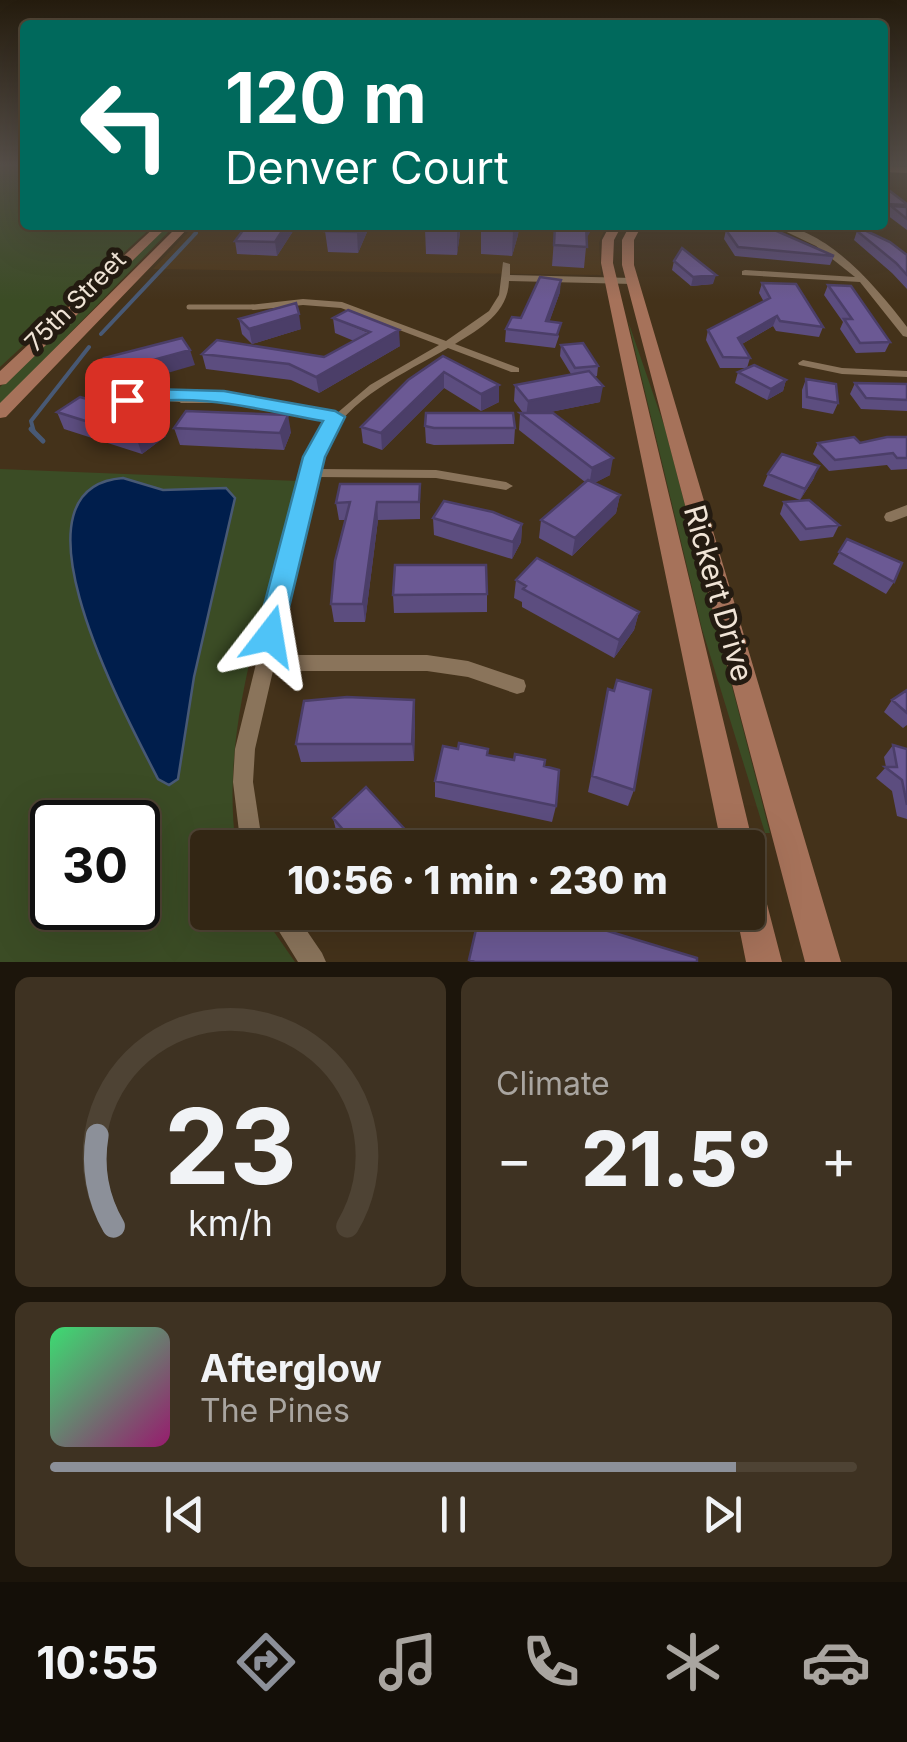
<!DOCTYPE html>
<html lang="en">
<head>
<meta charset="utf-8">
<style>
	:root { --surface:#332614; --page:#3e3222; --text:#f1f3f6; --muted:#a9a5a0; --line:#4e4334; --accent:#8c9099 }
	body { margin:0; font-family:Inter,sans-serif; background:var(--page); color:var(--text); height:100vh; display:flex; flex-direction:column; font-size:38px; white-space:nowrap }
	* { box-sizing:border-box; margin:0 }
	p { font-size:32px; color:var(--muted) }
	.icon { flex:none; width:55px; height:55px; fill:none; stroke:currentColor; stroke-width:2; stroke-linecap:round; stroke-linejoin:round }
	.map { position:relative; height:962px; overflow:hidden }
	.sheet { display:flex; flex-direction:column; gap:15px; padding:15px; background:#1c150b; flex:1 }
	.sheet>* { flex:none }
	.banner { position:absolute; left:20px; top:20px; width:868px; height:210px; border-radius:10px; box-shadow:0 10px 40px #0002,0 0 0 2px var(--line); background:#00695c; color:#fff; overflow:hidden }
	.speed { position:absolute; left:30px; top:800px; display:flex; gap:20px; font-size:50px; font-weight:700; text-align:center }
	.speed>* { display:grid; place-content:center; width:130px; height:130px; border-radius:50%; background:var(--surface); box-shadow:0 10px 40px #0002,0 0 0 2px var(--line); line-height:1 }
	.speed .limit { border:5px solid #111; border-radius:15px; background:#fff; color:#111 }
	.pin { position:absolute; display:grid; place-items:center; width:85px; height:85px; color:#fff; margin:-42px; border-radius:20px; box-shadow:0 5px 15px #0006 }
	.me { position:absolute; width:110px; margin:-55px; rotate:14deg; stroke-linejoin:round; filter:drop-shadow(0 0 8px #0008) }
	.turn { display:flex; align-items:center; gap:35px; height:210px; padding:0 40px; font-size:45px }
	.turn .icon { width:130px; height:130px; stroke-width:2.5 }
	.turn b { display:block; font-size:70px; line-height:85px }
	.big { font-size:75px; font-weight:800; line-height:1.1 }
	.sheet .tile { flex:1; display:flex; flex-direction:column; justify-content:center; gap:15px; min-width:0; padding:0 35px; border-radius:15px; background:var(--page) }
	.sheet .dial { align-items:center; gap:0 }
	.dial svg { height:260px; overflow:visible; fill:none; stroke:var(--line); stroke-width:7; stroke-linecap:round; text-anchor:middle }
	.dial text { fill:var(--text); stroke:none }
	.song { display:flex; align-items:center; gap:30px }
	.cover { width:120px; height:120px; border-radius:15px; background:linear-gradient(135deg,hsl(140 70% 55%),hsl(320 70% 35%)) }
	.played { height:10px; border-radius:5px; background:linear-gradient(90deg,var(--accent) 85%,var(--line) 85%) }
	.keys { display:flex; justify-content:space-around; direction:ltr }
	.heat { display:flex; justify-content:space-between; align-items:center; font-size:55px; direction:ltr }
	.sheet .tiles { flex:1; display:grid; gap:15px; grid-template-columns:1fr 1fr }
	.tile:last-child { grid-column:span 2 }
	.trip { position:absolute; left:190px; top:830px; width:575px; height:100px; border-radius:10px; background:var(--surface); box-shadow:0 10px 40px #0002,0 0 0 2px var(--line); font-weight:800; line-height:100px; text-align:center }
	.tab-bar { display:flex; height:160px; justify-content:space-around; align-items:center; background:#140f08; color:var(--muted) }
	.tab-bar .icon { width:70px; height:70px }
	.tab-bar .selected { color:var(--accent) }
	.tab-bar b { font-size:45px; color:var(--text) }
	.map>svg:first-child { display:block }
	.built { fill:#4e3719 }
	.green { fill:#3b4c25; fill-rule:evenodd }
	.water { fill:#001e4c; stroke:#485975; stroke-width:2.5 }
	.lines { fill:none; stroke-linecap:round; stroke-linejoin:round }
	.stream-far2 { stroke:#485975; stroke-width:2.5 }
	.stream-far1 { stroke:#485975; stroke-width:4 }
	.stream { stroke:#485975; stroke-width:5 }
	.lane-far1 { stroke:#8a745b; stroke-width:5 }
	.lane { stroke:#8a745b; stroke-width:6 }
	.street { fill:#8a745b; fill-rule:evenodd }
	.secondary { fill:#a6725a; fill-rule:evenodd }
	.wall { fill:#5c4d7f }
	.shaded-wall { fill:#4b3e68 }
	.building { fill:#6b5994; stroke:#4b3e68; stroke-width:2.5 }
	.route { fill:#4fc3f7; stroke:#337fa1; stroke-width:2.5 }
	.labels { text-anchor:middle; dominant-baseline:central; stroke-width:10; stroke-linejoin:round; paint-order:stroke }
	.far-street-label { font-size:25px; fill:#f0e4d6; stroke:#241b11 }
	.street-label { font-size:30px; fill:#f0e4d6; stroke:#241b11 }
</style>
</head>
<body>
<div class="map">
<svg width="907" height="962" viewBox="0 0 907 962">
	<rect width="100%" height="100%" fill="#44321a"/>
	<path class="built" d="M195 225H607L599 242 601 275 153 269Z"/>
	<path class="green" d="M0 165H25V225H154L0 367Z
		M168 225H175L0 405V387Z
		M628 321 665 428 770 833H765L702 629Z
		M0 469 299 481C268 600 219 724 236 847L208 848V912L261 913 295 962H0ZM52 822H138V908H52Z"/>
	<path class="water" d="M123 478 163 490 226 488 235 498 194 677 178 779 169 785 158 779C127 718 0 487 123 478Z"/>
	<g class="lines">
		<path class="stream-far2" d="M193 235 203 225"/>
		<path class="stream-far1" d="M101 334 196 233
			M34 432 31 421 89 347"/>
		<path class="stream" d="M31 429 43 441"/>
		<path class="lane-far1" d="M189 307H253"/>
		<path class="lane" d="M114 408 137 396 181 399"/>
		<path class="street" d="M772 225C826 225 878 289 907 327V337L903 336 860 282 742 275V271L745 270 855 277 816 246Z
			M503 262 510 264V275L632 278 636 281 632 284 509 281C508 313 481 328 455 344L519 368V372H511L448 348C405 373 347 398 325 446 322 453 321 461 319 469L436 470 506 482 513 486 506 490 436 478 317 477 277 655H427L468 661 524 680 526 686 524 692 517 694 468 677 427 671H273L255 749 253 782 263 848H241L233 782 235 749 303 473 312 447 330 420 241 403H181L175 399 181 395H241L336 414 370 385 439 345 341 308 303 305 253 310 248 307 250 305 303 299 342 302 446 341 489 311 499 295Z
			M803 360 842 368 907 371V377L842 374 799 365 798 363Z
			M907 505V516L891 522 886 521 884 517 886 513Z
			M267 912H294L322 953 326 962H298Z"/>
		<path class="secondary" d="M882 166 907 167V173L882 172Z
			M157 225H169L6 384 0 385V371Z
			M179 225H191L6 417 0 418V403Z
			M610 225H622L614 240 613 263 754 848 748 860V848H722L601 263 602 240Z
			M630 225H642L634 240V265L841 962H805L622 265V240Z
			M748 872 760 877 782 962H746L736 912H748Z"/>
	</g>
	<path class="wall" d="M882 185 907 204V230L887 215 888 213 882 212Z
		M247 225H297L277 256 237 254 235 241Z
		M328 225H370L358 253 328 252 325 231Z
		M461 225 457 255 426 254 425 229Z
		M519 225 518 235 512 256 481 254V229Z
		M555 225 587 237 584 268 552 266Z
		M726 230 834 256 830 265 735 256 724 239Z
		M857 231 907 255V289L892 273 854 240Z
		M674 261 713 284 691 286 672 270Z
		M762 283 823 327 819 337 776 331 773 326 742 344 750 358 747 368 786 380 783 391 767 400 735 383 738 372 746 368H720L706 340 708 330 764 302 759 293Z
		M828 285 890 342 885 352 856 353 840 329 843 322 824 295Z
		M560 292 549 322 559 336 555 348 505 342 506 329Z
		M333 318 400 346 319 393 291 380 206 369 202 354 324 357 354 341 335 333Z
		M239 319 301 329 252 344 242 334Z
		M561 345 598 366 597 376 594 377 600 402 545 413 610 475 594 483 620 495 616 513 572 556 539 538 541 520 585 482 519 430 520 413H523L514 401 515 385 571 374 560 356Z
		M443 356 499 402 481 411 444 388 382 450 363 443 361 427Z
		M806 379 838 403 833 414 802 408V390Z
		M855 383 907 384V411L861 409 850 394Z
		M57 412 160 419 166 436 142 454 64 429Z
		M425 426 515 428 514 444 434 445 426 443Z
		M174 428 291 432 284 450 180 445Z
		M907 437V469L891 470 887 465 829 471 813 454 818 443H860Z
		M768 474 814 478 800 500 763 486Z
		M420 484V519L378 520 365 622H334L331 604 345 520H339L336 503Z
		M784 502 839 525 833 537 800 541 780 514Z
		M433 518 522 524 521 542 512 559 434 535Z
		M847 539 894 582 886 594 833 564Z
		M516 580 639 612 634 630 614 658 522 607V602L514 598Z
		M487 594V612L394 613 393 595Z
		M608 689 614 691 634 790 628 806 588 792Z
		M907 690V725L903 728 884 712 892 700Z
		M414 700 415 717 414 761 301 762 296 744Z
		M893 745 907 749V819L897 816 892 791 876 778 886 767 884 757Z
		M488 755 544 766 556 806 552 822 435 797V781Z
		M333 818 422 848H348L337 834Z
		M397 912H436L420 930 408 916 404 920Z"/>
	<path class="shaded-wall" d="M286 225H297L277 256 275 242Z
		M360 225H370L358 253 357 232Z
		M458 225H461L457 255V230Z
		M515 225H519L518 235 512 256 513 231Z
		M586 225H594L584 243Z
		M716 275 713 284 691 286 693 277Z
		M561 280 560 292 545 334 546 321Z
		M299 314 301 329 252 344 249 329Z
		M777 316 773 326 735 348 738 338Z
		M399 330 400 346 319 393 316 377Z
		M190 350 195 365 126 385 116 386 110 370Z
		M444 372V388L382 450 381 433Z
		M786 380 783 391 767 400 771 389Z
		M499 385V402L481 411V394Z
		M603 386 600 402 526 417 528 401Z
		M288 415 291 432 284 450 280 433Z
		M160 419 166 436 142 454 136 437Z
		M613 458 610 475 589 486 592 468Z
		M819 466 814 478 800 500 805 489Z
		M620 495 616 513 572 556 575 538Z
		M377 502 378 520 365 622 363 604Z
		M522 524 521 542 512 559 513 542Z
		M639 612 634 630 614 658 619 640Z
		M414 700 415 717 414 761 412 744Z
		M422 912H436L420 930 419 916Z"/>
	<path class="building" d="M882 185 907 204V205L885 204 882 202Z
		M891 206 907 207V219Z
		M247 225H286L275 242 235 241Z
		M328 225H360L357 232 325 231Z
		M426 225H458L457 230 425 229Z
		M483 225H515L513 231 481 229Z
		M555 225H586L587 247 554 245Z
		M737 225H763L834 256 738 247 726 230Z
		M860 228 890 242 907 255V275L896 263 857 231Z
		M682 248 716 275 693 277 674 261Z
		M540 277 561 280 546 321 561 323 557 335 506 329 512 317 521 318Z
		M762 283 796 284 823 327 780 321 777 316 738 338 750 358 723 357 708 330 770 298Z
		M828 285 851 286 890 342 860 343 844 319H852Z
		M296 303 299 314 249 329 239 319Z
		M348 310 399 330 316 377 289 364 202 354 217 340 324 357 370 332 333 318Z
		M182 338 190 350 120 369 110 370 104 358Z
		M583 343 598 366 575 368 561 345Z
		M443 356 499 385 481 394 444 372 381 433 361 427 408 380Z
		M754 365 786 380 771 389 738 372Z
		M589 371 603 386 528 401 515 385Z
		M806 379 836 384 838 403 807 397Z
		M855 383 907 384V400L866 398Z
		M80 397 160 419 136 437 57 412Z
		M186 411 288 415 280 433 174 428Z
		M426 413H513L515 428H434L425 426Z
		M520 413H553L613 458 592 468Z
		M854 437 860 443 887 437H907V458H897L893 453 835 460 818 443Z
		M782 454 819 466 805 489 768 474Z
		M588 480 620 495 575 538 541 520Z
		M340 484H420L419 502H377L363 604H331L335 561 350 502 336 503Z
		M809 500 839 525 806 529 784 502Z
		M444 501 493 512 522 524 513 542 433 518Z
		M847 539 902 563 894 582 839 552Z
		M537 558 639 612 619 640 523 589 526 586 516 580Z
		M395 565H486L487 594 393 595Z
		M617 680 651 690 634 790 592 776 608 689 614 691Z
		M907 690V713L892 700Z
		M347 697 414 700 412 744H296L304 701Z
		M459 743 488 749 487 755 514 760 515 754 545 760 544 766 559 770 556 806 435 781 443 746 458 749Z
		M893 745 907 749V805L902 780 885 767H897Z
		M366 787 422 848H359L333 818Z
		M480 912H545L697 958V962H475L469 960Z"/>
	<linearGradient id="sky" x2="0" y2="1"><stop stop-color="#251c0e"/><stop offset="0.55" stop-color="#564f49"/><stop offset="1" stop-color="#564f49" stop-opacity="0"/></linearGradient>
	<rect width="907" height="300" fill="url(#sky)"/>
	<path class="route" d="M150 389 224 391 335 411 345 417 325 457 280 645H260L256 636 303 457 323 421C260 410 190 390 127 406L117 400Z"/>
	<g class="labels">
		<g class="far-street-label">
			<text transform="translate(75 301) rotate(-45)">75th Street</text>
		</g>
		<g class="street-label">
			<text transform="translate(719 593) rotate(74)">Rickert Drive</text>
		</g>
	</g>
</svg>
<div class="speed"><div class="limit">30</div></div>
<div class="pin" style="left:127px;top:400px;background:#d93025"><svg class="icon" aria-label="arrive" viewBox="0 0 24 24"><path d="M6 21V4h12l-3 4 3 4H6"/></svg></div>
<svg class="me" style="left:270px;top:636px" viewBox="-20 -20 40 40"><path d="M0-17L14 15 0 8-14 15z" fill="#4fc3f7" stroke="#fff" stroke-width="4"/></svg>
<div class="trip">10:56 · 1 min · 230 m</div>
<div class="banner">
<div class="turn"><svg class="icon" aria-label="left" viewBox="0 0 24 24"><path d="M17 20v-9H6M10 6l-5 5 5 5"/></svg><div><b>120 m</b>Denver Court</div></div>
</div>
</div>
<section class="sheet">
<div class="tiles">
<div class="tile dial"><svg viewBox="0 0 100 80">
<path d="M14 69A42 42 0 1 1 86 69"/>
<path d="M14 69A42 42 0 0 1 9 41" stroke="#8c9099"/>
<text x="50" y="56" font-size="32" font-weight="700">23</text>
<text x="50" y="72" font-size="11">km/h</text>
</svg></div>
<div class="tile"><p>Climate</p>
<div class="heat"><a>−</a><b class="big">21.5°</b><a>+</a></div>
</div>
<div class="tile">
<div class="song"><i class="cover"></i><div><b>Afterglow</b><p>The Pines</p></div></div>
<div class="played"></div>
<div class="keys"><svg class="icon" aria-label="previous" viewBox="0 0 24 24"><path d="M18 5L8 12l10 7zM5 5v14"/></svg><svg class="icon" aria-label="pause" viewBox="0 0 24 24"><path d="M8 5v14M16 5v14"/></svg><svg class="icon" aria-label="next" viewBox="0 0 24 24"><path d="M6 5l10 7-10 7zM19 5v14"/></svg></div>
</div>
</div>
</section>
<nav class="tab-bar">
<b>10:55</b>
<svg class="icon selected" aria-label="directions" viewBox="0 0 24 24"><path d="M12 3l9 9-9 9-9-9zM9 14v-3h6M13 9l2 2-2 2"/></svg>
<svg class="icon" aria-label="music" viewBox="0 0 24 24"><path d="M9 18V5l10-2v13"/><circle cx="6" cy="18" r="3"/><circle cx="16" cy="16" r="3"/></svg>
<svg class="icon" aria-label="phone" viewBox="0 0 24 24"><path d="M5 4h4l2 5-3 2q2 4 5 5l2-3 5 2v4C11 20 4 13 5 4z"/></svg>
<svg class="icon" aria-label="climate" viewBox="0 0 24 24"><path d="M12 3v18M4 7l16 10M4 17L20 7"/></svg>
<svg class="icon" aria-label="car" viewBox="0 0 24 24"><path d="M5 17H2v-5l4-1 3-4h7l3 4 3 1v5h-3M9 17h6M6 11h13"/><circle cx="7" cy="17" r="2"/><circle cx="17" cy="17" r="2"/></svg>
</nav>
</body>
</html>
